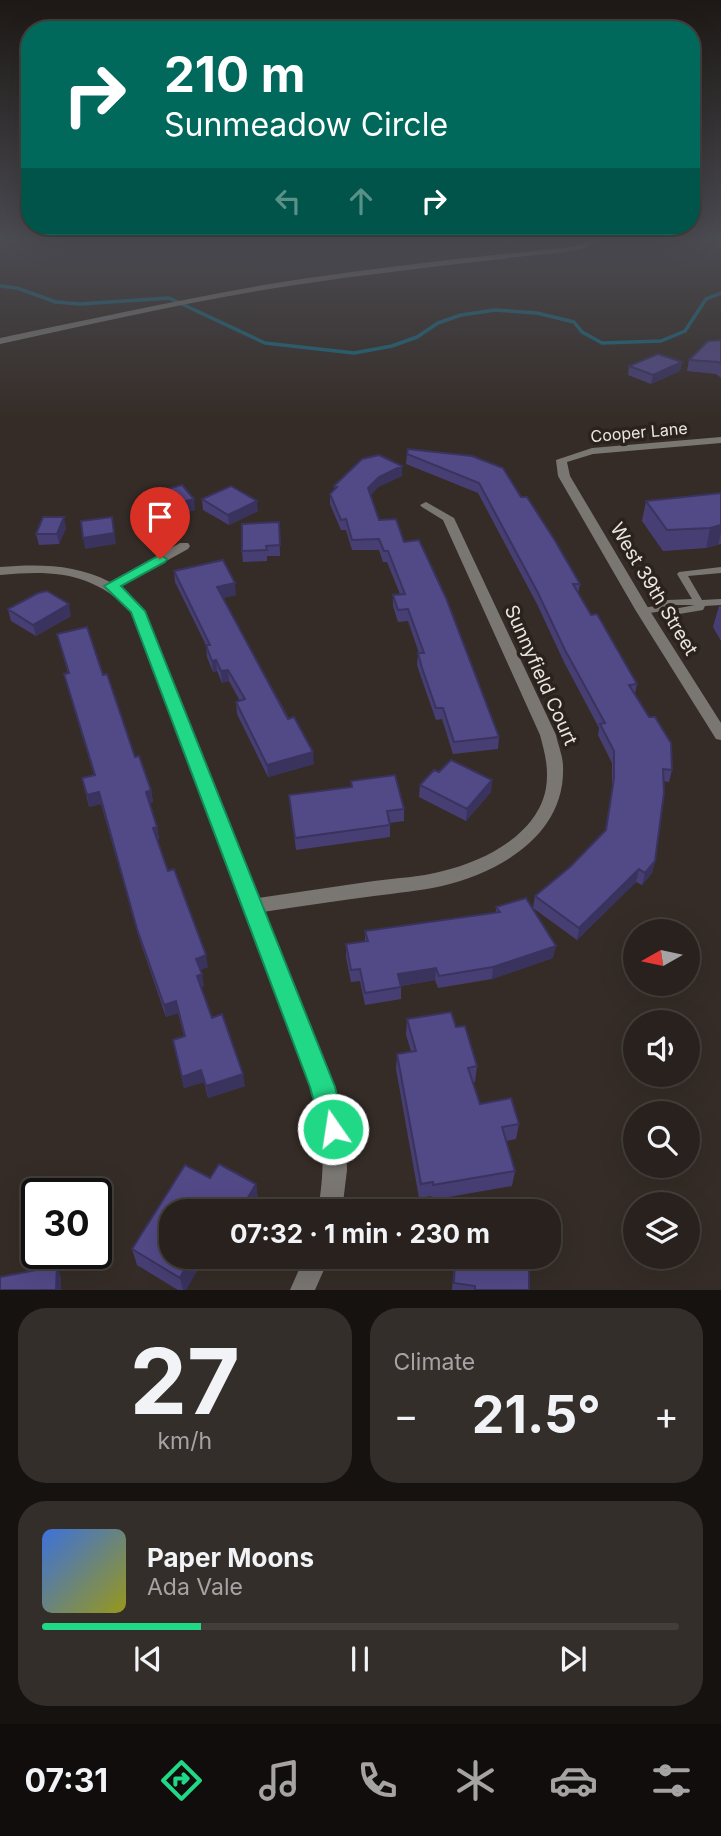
<!DOCTYPE html>
<html lang="en">
<head>
<meta charset="utf-8">
<style>
	:root { --surface:#28211d; --page:#342e2a; --text:#f1f3f6; --muted:#a5a3a4; --line:#443e3b; --accent:#21d887 }
	body { margin:0; font-family:Inter,sans-serif; background:var(--page); color:var(--text); height:100vh; display:flex; flex-direction:column; font-size:26px; white-space:nowrap }
	* { box-sizing:border-box; margin:0 }
	p { font-size:23px; color:var(--muted) }
	.icon { flex:none; width:38px; height:38px; fill:none; stroke:currentColor; stroke-width:2; stroke-linecap:round; stroke-linejoin:round }
	.map { position:relative; height:1290px; overflow:hidden }
	.side { display:flex; flex-direction:column; gap:18px; padding:18px; background:#161210; flex:1 }
	.side>* { flex:none }
	.hud { position:absolute; left:21px; top:21px; width:679px; height:214px; border-radius:28px; box-shadow:0 7px 28px #0002,0 0 0 2px var(--line); background:#00695c; color:#fff; overflow:hidden }
	.needle { width:46px; rotate:261deg }
	.controls { position:absolute; left:623px; top:919px; display:grid; gap:14px }
	.controls a { display:grid; place-items:center; width:77px; height:77px; border-radius:50%; background:var(--surface); box-shadow:0 7px 28px #0002,0 0 0 2px var(--line); font-size:35px }
	.speed { position:absolute; left:21px; top:1178px; display:flex; gap:14px; font-size:35px; font-weight:700; text-align:center }
	.speed>* { display:grid; place-content:center; width:91px; height:91px; border-radius:50%; background:var(--surface); box-shadow:0 7px 28px #0002,0 0 0 2px var(--line); line-height:1 }
	.speed .limit { border:4px solid #111; border-radius:10px; background:#fff; color:#111 }
	.pin { position:absolute; display:grid; place-items:center; width:60px; height:60px; color:#fff; margin:-72px -30px; border-radius:50% 50% 50% 0; rotate:-45deg; box-shadow:0 0 7px #0007 }
	.pin .icon { rotate:45deg }
	.me { position:absolute; width:77px; margin:-38px; rotate:347deg; stroke-linejoin:round; filter:drop-shadow(0 0 5px #0008) }
	.turn { display:flex; align-items:center; gap:24px; height:147px; padding:0 28px; font-size:32px }
	.turn .icon { width:91px; height:91px; stroke-width:2.5 }
	.turn b { display:block; font-size:49px; line-height:60px }
	.lanes { display:flex; align-items:center; height:66px; padding:0 28px; background:#0003; justify-content:center; gap:35px; direction:ltr }
	.lanes .off { opacity:.35 }
	.big { font-size:52px; font-weight:700; line-height:1.1 }
	.side .widget { flex:1; display:flex; flex-direction:column; justify-content:center; gap:10px; min-width:0; padding:0 24px; border-radius:28px; background:var(--page) }
	.side .dial { align-items:center; gap:0 }
	.dial b { font-size:91px; line-height:1 }
	.song { display:flex; align-items:center; gap:21px }
	.cover { width:84px; height:84px; border-radius:10px; background:linear-gradient(135deg,hsl(220 70% 55%),hsl(60 70% 35%)) }
	.played { height:7px; border-radius:4px; background:linear-gradient(90deg,var(--accent) 25%,var(--line) 25%) }
	.keys { display:flex; justify-content:space-around; direction:ltr }
	.heat { display:flex; justify-content:space-between; align-items:center; font-size:38px; direction:ltr }
	.side .tiles { flex:1; display:grid; gap:18px; grid-template-columns:1fr 1fr }
	.widget:last-child { grid-column:span 2 }
	.trip { position:absolute; left:159px; top:1199px; width:402px; height:70px; border-radius:28px; background:var(--surface); box-shadow:0 7px 28px #0002,0 0 0 2px var(--line); font-weight:700; line-height:70px; text-align:center }
	.tab-bar { display:flex; height:112px; justify-content:space-around; align-items:center; background:#100d0c; color:var(--muted) }
	.tab-bar .icon { width:49px; height:49px }
	.tab-bar .selected { color:var(--accent) }
	.tab-bar b { font-size:32px; color:var(--text) }
	.map>svg:first-child { display:block }
	.lines { fill:none; stroke-linecap:round; stroke-linejoin:round }
	.stream { stroke:#16687d; stroke-width:3.5 }
	.lane { fill:#7a7773; fill-rule:evenodd }
	.street { fill:#7a7773; fill-rule:evenodd }
	.wall { fill:#473f74 }
	.shaded-wall { fill:#39335e }
	.building { fill:#524987; stroke:#39335e; stroke-width:2 }
	.route { fill:#21d887; stroke:#158c58; stroke-width:2 }
	.labels { text-anchor:middle; dominant-baseline:central; stroke-width:7; stroke-linejoin:round; paint-order:stroke }
	.far-street-label { font-size:16px; fill:#eae5e1; stroke:#2b221d }
	.street-label { font-size:19px; fill:#eae5e1; stroke:#2b221d }
</style>
</head>
<body>
<div class="map">
<svg width="721" height="1290" viewBox="0 0 721 1290">
	<rect width="100%" height="100%" fill="#352c27"/>
	<g class="lines">
		<path class="stream" d="M0 286 17 288 56 302 80 304 169 298 265 343 354 353 392 346 417 337 438 323 461 315 495 310 537 313 574 322 582 332 602 343 661 341 685 331 706 299 721 293"/>
		<path class="lane" d="M721 567V573L688 576 702 600 721 599V605L705 606 703 610 673 615 663 611 643 614 638 611 643 608 661 605 664 601 668 600 692 599 677 574 679 572ZM675 605H695L674 609 670 607Z"/>
		<path class="street" d="M588 240H597L586 248 564 252C472 262 380 272 288 286 191 301 96 323 0 344V338C96 318 191 297 288 281 380 267 472 257 564 248L581 244Z
			M721 437V443L593 454 567 462 570 476 650 611 721 723V740L716 739 636 611 558 476 556 460 592 448Z
			M426 502 454 518 556 735C558 745 563 756 563 766 566 834 501 872 442 886 420 891 396 893 374 896 337 901 300 906 263 912L337 1099 346 1142 347 1170 342 1211H318C325 1165 324 1145 315 1099L132 612C92 572 54 570 0 575V567C39 564 75 564 110 582L180 543H188L190 546 188 549 119 587 145 611 258 898C297 892 335 887 374 881 397 878 421 877 443 871 485 861 538 834 546 788 549 769 545 753 540 735L443 520 422 507 420 505Z
			M305 1256H330L315 1290H290Z"/>
	</g>
	<path class="wall" d="M721 340V378L716 374 687 371 689 360Z
		M682 362 680 371 651 384 628 375 629 366Z
		M407 454 521 497 580 584 578 594 637 684 635 693 672 770 669 782 663 781 655 861 652 873 642 885 636 882 577 940 533 908 535 896 570 867 605 830 612 790V763L598 735 599 728 564 662 537 604 478 493 406 464Z
		M402 476 378 487 370 496 379 520 404 542 499 737 498 749 453 754 442 719 436 720 422 680 417 665 418 653H419L408 621 398 622 393 606V595L400 594 387 562H383L379 550H352L346 530H341L330 504V494L334 489V486Z
		M721 493V544L706 548 663 551 642 521 646 501Z
		M147 494 195 510 160 519 149 505Z
		M202 499 258 511 229 525 203 510Z
		M279 522 280 556H267V561L243 562 242 551Z
		M66 528 59 544 39 545 36 534Z
		M174 571 236 595 223 598 314 764 268 777 237 714 236 702 240 701 229 681 222 683 217 671 213 672 207 657 206 645 175 582Z
		M719 606H721V641L713 627Z
		M8 609 71 616 36 636 11 621Z
		M57 634 103 675 135 757 151 790 153 802 150 803 157 827 159 839 157 840 168 871 208 967 200 970 204 986 201 987 212 1018 245 1086 208 1098 204 1082 184 1088 173 1040 184 1036 178 1013 166 1017 140 941 101 804 89 807 82 778 94 775 67 686 64 674 68 673Z
		M439 772 492 780 491 792 466 821 419 797 420 785Z
		M351 781 404 809V821L390 823V837L296 850 289 795 351 788Z
		M496 907 553 958 492 979 438 988 435 980 401 986V999L365 1005 360 981 351 982 346 957V944L365 942V931L496 913Z
		M407 1019 456 1027 477 1066 475 1082H473L480 1104 519 1124 516 1139 506 1141 515 1171 512 1186 432 1200 431 1196 419 1198 396 1069 397 1054 411 1051 406 1035Z
		M219 1164 256 1184 258 1200 252 1211H172V1256H216L210 1267 202 1262 186 1290H178L137 1265 132 1249 185 1165 210 1178Z
		M446 1256H529V1290H452L454 1264 446 1263Z"/>
	<path class="shaded-wall" d="M682 362 680 371 651 384 653 375Z
		M402 466V476L378 487 367 499 368 488 379 477Z
		M194 499 195 510 160 519 158 508Z
		M257 501 258 511 229 525 228 515Z
		M64 517 66 528 59 544 57 534Z
		M112 517 116 544 85 549 83 538Z
		M721 525V532L718 545 706 548 710 528Z
		M235 583 236 595 218 599 217 587Z
		M69 604 71 616 36 636 33 625Z
		M216 660 217 671 213 672 212 661Z
		M228 670 229 681 222 683 221 671Z
		M313 752 314 764 268 777 267 765Z
		M492 780 491 792 466 821 467 809Z
		M151 790 153 802 148 804 146 792Z
		M99 792 101 804 89 807 87 795Z
		M157 827 159 839 155 840 153 828Z
		M655 861 652 873 642 885 645 873Z
		M639 869 636 882 577 940 579 928Z
		M556 946 553 958 492 979 493 967Z
		M206 955 208 967 198 971 196 959Z
		M436 968 435 980 398 986V974Z
		M202 974 204 986 199 988 197 976Z
		M176 1001 178 1013 166 1017 164 1005Z
		M201 1070 204 1082 184 1088 182 1077Z
		M243 1074 245 1086 208 1098 206 1086Z
		M256 1184 258 1200 252 1211H240Z
		M192 1256H200L202 1262 186 1290H183L180 1278Z
		M208 1256H216L210 1267Z
		M57 1266 61 1277V1290H56Z"/>
	<path class="building" d="M721 340V364L718 362 689 360 708 341Z
		M658 354 682 362 653 375 629 366Z
		M408 449 472 456 503 468 521 497H527L554 539 580 584H573L591 615 597 614 637 684 629 685 649 717H655L671 743 672 770 663 769 664 793 655 861 645 873 639 869 579 928 535 896 570 867 606 830 614 778V751L600 724 605 723 565 650 538 593 479 483 407 454Z
		M379 455 402 466 379 477 368 488 379 520 396 519 404 542 419 540 446 598 499 737 454 742 443 708H436L422 668 418 653H424L408 609 398 610 393 595 405 594 388 551H384L379 539 352 540 346 519 341 520 330 494 337 487 334 486 362 459Z
		M182 485 194 499 158 508 147 494Z
		M231 486 257 501 228 515 202 499Z
		M721 493V525L710 528 667 530 646 501Z
		M43 517H64L57 534H36Z
		M112 517 114 533 83 538 81 521Z
		M279 522 280 545 266 546 267 550 242 551V524Z
		M223 560 235 583 217 587 288 719 294 717 313 752 267 765 236 702 245 699 228 670 221 671 216 660 212 661 206 645H210L174 571Z
		M47 591 69 604 33 625 8 609 38 593Z
		M87 627 103 675 107 674 135 757 139 756 151 790 146 792 157 827 153 828 168 871 174 869 206 955 196 959 202 974 197 976 212 1018 222 1014 243 1074 206 1086 201 1070 182 1077 173 1040 185 1036 176 1001 164 1005 137 929 99 792 87 795 82 778 95 775 64 674 69 673 57 634Z
		M451 760 492 780 467 809 420 785 434 770 439 772Z
		M395 775 404 809 387 811 390 825 295 838 289 795 352 787 351 781Z
		M526 898 556 946 493 967 439 976 436 968 398 974 401 987 365 993 360 969 351 970 346 944 368 941 365 931 500 912 496 907Z
		M451 1012 456 1027 465 1026 477 1066 468 1068 480 1104 511 1098 519 1124 502 1127 515 1171 433 1185V1182L421 1184 397 1054 416 1051 407 1019Z
		M219 1164 256 1184 240 1211H172V1256H192L180 1278 132 1249 185 1165 210 1178Z
		M450 1208 470 1211H450Z
		M455 1256H529V1290H475V1286L454 1283Z
		M57 1266 56 1290H0V1277Z"/>
	<linearGradient id="sky" x2="0" y2="1"><stop stop-color="#1d1815"/><stop offset="0.57" stop-color="#4b4b52"/><stop offset="1" stop-color="#4b4b52" stop-opacity="0"/></linearGradient>
	<rect width="721" height="421" fill="url(#sky)"/>
	<path class="route" d="M160 555 167 559 165 562 121 586 145 611 335 1087 345 1129 342 1137 333 1141 324 1137 310 1087 131 612 104 586Z"/>
	<g class="labels">
		<g class="far-street-label">
			<text transform="translate(639 432) rotate(-5)">Cooper Lane</text>
		</g>
		<g class="street-label">
			<text transform="translate(654 589) rotate(59)">West 39th Street</text>
			<text transform="translate(541 675) rotate(66)">Sunnyfield Court</text>
		</g>
	</g>
</svg>
<div class="controls">
<a><svg class="needle" viewBox="-14 -14 28 28"><path d="M0-13l5 13h-10z" fill="#e53935"/><path d="M0 13l5-13h-10z" fill="#a5a3a4"/></svg></a>
<a><svg class="icon" aria-label="sound" viewBox="0 0 24 24"><path d="M4 9h4l5-4v14l-5-4H4zM17 9q2 3 0 6"/></svg></a>
<a><svg class="icon" aria-label="search" viewBox="0 0 24 24"><circle cx="10" cy="10" r="6"/><path d="M15 15l6 6"/></svg></a>
<a><svg class="icon" aria-label="layers" viewBox="0 0 24 24"><path d="M12 4l9 5-9 5-9-5zM3 14l9 5 9-5"/></svg></a>
</div>
<div class="speed"><div class="limit">30</div></div>
<div class="pin" style="left:160px;top:559px;background:#d93025"><svg class="icon" aria-label="arrive" viewBox="0 0 24 24"><path d="M6 21V4h12l-3 4 3 4H6"/></svg></div>
<svg class="me" style="left:333px;top:1129px" viewBox="-20 -20 40 40"><circle r="17" fill="#21d887" stroke="#fff" stroke-width="3"/><path d="M0-11L8 9 0 5-8 9z" fill="#fff"/></svg>
<div class="trip">07:32 · 1 min · 230 m</div>
<div class="hud">
<div class="turn"><svg class="icon" aria-label="right" viewBox="0 0 24 24"><path d="M7 20v-9h11M14 6l5 5-5 5"/></svg><div><b>210 m</b>Sunmeadow Circle</div></div>
<div class="lanes"><svg class="icon off" aria-label="left" viewBox="0 0 24 24"><path d="M17 20v-9H6M10 6l-5 5 5 5"/></svg><svg class="icon off" aria-label="ahead" viewBox="0 0 24 24"><path d="M12 20V5M6 11l6-6 6 6"/></svg><svg class="icon" aria-label="right" viewBox="0 0 24 24"><path d="M7 20v-9h11M14 6l5 5-5 5"/></svg></div>
</div>
</div>
<section class="side">
<div class="tiles">
<div class="widget dial"><b>27</b><p>km/h</p></div>
<div class="widget"><p>Climate</p>
<div class="heat"><a>−</a><b class="big">21.5°</b><a>+</a></div>
</div>
<div class="widget">
<div class="song"><i class="cover"></i><div><b>Paper Moons</b><p>Ada Vale</p></div></div>
<div class="played"></div>
<div class="keys"><svg class="icon" aria-label="previous" viewBox="0 0 24 24"><path d="M18 5L8 12l10 7zM5 5v14"/></svg><svg class="icon" aria-label="pause" viewBox="0 0 24 24"><path d="M8 5v14M16 5v14"/></svg><svg class="icon" aria-label="next" viewBox="0 0 24 24"><path d="M6 5l10 7-10 7zM19 5v14"/></svg></div>
</div>
</div>
</section>
<nav class="tab-bar">
<b>07:31</b>
<svg class="icon selected" aria-label="directions" viewBox="0 0 24 24"><path d="M12 3l9 9-9 9-9-9zM9 14v-3h6M13 9l2 2-2 2"/></svg>
<svg class="icon" aria-label="music" viewBox="0 0 24 24"><path d="M9 18V5l10-2v13"/><circle cx="6" cy="18" r="3"/><circle cx="16" cy="16" r="3"/></svg>
<svg class="icon" aria-label="phone" viewBox="0 0 24 24"><path d="M5 4h4l2 5-3 2q2 4 5 5l2-3 5 2v4C11 20 4 13 5 4z"/></svg>
<svg class="icon" aria-label="climate" viewBox="0 0 24 24"><path d="M12 3v18M4 7l16 10M4 17L20 7"/></svg>
<svg class="icon" aria-label="car" viewBox="0 0 24 24"><path d="M5 17H2v-5l4-1 3-4h7l3 4 3 1v5h-3M9 17h6M6 11h13"/><circle cx="7" cy="17" r="2"/><circle cx="17" cy="17" r="2"/></svg>
<svg class="icon" aria-label="filters" viewBox="0 0 24 24"><path d="M4 7h16M4 17h16"/><circle cx="9" cy="7" r="2"/><circle cx="15" cy="17" r="2"/></svg>
</nav>
</body>
</html>
